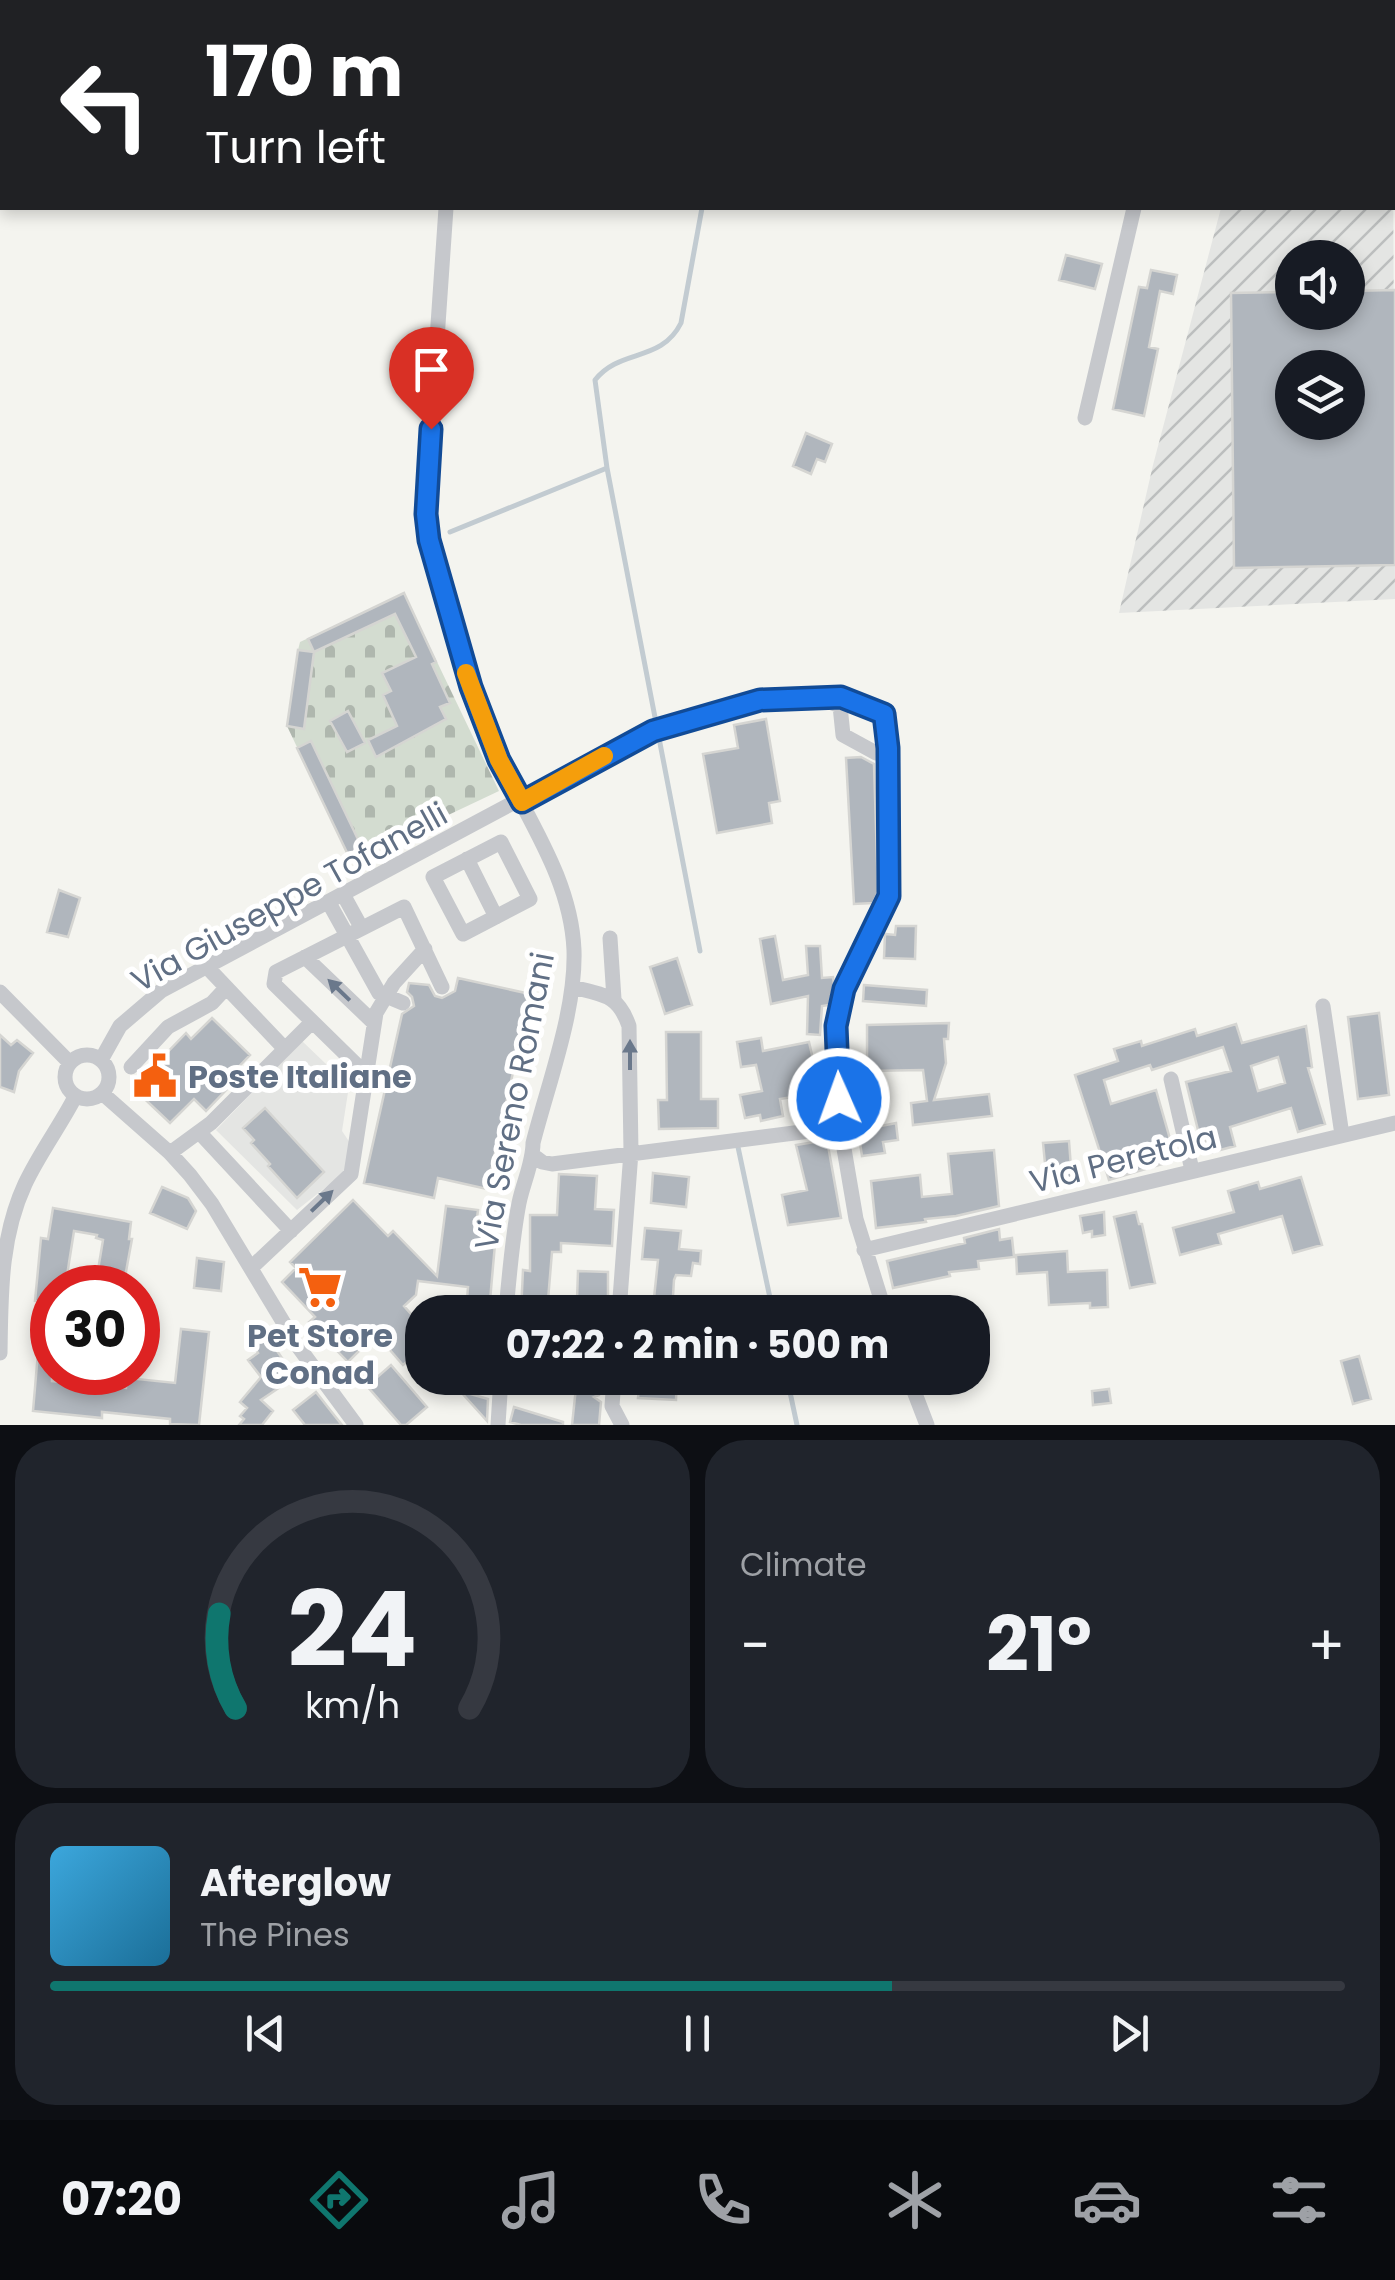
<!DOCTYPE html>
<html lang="en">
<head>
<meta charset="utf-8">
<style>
	:root { --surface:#171b24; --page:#20242c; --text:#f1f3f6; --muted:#9ea1a6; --line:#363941; --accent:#0f766e }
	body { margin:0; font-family:Poppins,sans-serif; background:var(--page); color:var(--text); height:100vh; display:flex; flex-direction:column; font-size:38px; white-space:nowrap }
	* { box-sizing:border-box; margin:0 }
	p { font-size:32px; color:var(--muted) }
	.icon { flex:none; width:55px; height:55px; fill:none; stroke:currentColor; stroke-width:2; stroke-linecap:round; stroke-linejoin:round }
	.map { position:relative; height:1425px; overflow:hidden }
	.details { display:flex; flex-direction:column; gap:15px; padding:15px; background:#0d0f14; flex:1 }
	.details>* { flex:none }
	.guide { position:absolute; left:0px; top:0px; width:1395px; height:210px; box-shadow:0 5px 15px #0003; background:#202124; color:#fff; overflow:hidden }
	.fabs { position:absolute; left:1275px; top:240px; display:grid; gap:20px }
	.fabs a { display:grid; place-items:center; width:90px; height:90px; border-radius:50%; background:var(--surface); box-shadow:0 5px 15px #0003; font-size:50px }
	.speed { position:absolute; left:30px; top:1265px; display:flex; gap:20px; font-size:50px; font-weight:700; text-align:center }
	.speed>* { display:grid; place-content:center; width:130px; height:130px; border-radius:50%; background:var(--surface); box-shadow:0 5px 15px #0003; line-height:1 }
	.speed .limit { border:15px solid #d22; background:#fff; color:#111 }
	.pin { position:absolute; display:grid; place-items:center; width:85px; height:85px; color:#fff; margin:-102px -42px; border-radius:50% 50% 50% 0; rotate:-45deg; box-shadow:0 0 10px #0007 }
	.pin .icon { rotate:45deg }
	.me { position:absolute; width:110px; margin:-55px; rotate:358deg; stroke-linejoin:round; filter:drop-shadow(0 0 8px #0008) }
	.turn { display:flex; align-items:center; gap:35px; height:210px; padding:0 40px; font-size:45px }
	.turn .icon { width:130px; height:130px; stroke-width:2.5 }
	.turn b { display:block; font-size:70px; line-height:85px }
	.big { font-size:75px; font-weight:700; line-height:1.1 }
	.details .widget { flex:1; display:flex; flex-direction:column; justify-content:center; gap:15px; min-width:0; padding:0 35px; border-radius:40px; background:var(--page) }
	.details .dial { align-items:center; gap:0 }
	.dial svg { height:260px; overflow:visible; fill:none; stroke:var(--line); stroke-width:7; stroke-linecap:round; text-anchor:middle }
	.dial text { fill:var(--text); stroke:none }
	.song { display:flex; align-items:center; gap:30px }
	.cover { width:120px; height:120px; border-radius:15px; background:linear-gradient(135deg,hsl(200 70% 55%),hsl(200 70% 35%)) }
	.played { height:10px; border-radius:5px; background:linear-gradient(90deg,var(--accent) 65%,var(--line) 65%) }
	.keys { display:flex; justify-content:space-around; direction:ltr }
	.heat { display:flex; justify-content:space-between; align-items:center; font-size:55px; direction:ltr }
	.details .tiles { flex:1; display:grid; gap:15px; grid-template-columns:1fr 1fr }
	.widget:last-child { grid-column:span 2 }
	.trip { position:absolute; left:405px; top:1295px; width:585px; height:100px; border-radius:40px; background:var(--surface); box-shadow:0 5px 15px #0003; font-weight:700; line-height:100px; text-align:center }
	.tabs { display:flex; height:160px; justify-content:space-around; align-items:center; background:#090b0e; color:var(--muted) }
	.tabs .icon { width:70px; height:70px }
	.tabs .active { color:var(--accent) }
	.tabs b { font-size:45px; color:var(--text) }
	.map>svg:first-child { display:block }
	.built { fill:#e4e5e3 }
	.industrial { fill:url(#industrial-furrows); fill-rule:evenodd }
	.cemetery { fill:url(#cemetery-stones) }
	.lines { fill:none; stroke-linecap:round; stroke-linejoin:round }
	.stream { stroke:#c2cbd1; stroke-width:5 }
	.building { fill:#b0b6bd; stroke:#d5d5d2; stroke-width:2.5; fill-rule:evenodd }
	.major-casing { stroke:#b8bbbf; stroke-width:25 }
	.minor { stroke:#c6c8cc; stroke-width:15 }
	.major { stroke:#fff; stroke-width:20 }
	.oneway { fill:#6a788b }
	.route-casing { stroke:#114b97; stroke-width:25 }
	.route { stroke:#1a73e8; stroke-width:18 }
	.slow { stroke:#f59e0b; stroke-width:18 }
	.labels { text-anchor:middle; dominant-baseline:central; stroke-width:10; stroke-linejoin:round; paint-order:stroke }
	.street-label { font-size:32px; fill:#606f84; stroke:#fff }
	.poi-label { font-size:32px; font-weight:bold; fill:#606f84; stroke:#fff; text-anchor:start }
</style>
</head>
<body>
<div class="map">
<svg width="1395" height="1425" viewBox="0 0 1395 1425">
	<defs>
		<pattern id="industrial-furrows" width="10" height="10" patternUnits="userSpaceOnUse" patternTransform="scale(2.5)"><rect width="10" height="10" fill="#e4e5e3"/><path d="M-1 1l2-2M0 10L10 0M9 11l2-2" fill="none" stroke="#bcbebe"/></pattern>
		<pattern id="cemetery-stones" width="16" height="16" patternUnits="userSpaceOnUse" patternTransform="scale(2.5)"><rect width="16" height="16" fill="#d3dcd0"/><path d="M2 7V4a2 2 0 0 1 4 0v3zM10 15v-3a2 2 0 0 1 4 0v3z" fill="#afb7ae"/></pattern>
	</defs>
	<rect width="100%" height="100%" fill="#f4f4ef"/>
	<path class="built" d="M302 1041 349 1086 342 1131 350 1143 345 1172 297 1210 216 1130Z"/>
	<path class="industrial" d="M1393 145 1395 599 1119 613 1153 465 1221 208H1392ZM1292 258H1348V312H1292ZM1292 368H1348V422H1292Z"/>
	<path class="cemetery" d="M404 593 499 791 351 861 287 726 298 650 300 642Z"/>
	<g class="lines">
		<path class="stream" d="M756 2 757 0
			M607 468 700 951
			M450 532 607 468 595 380C620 348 661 363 681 323L702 208
			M738 1147 773 1312
			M787 1378 797 1425"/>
	</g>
	<path class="building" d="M1066 255 1102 264 1095 289 1059 280Z
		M1151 270 1177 275 1173 294 1160 291 1149 347 1158 349 1144 416 1113 409 1139 287 1147 288Z
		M1395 290V565L1234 568 1231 293 1292 292V312H1348V291ZM1292 368H1348V422H1292Z
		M806 433 832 444 825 462 817 459 811 474 793 466Z
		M404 593 436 662 432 664 450 703 440 707 446 719 376 757 368 740 397 726 383 695 391 691 382 673 416 657 395 614 314 652 308 639Z
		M298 650 314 652 304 729 287 726Z
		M348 711 365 743 347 752 330 721Z
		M766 719 780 801 769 803 772 823 717 833 703 754 738 748 734 725Z
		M311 741 365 854 351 861 297 748Z
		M861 757 874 764 878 892 873 903 854 904 846 758Z
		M59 890 80 898 68 937 47 932Z
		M896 926H916L915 959 884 958 885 934 895 935Z
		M775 936 783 980 808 975 806 946H820L822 978 833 977 834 985 829 1005 822 1006 820 1035 807 1034 808 996 771 1004 760 939Z
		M677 958 692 1005 665 1014 650 967Z
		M458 978 539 996 530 1034 522 1032 487 1189 438 1178 434 1198 364 1183 402 1014 414 1006 412 997 407 992 409 983 429 985 435 996 442 998 455 991Z
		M864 985 927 990 926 1006 863 1001Z
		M1379 1013 1389 1095 1358 1099 1348 1017Z
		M212 1018 250 1055 224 1082 229 1087 206 1111 194 1099 170 1123 133 1088 186 1033 191 1039Z
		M949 1023 948 1039H944L946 1063 934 1100 989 1094 992 1116 913 1125 911 1103 927 1101 923 1070 867 1071V1025Z
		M1236 1024 1242 1043 1306 1026 1312 1067 1308 1068 1325 1124 1298 1132 1291 1108 1230 1127 1235 1146 1209 1153 1206 1140 1201 1142 1186 1082 1231 1071 1223 1047 1152 1070 1150 1065 1104 1080 1111 1104 1156 1090 1176 1160 1109 1180 1075 1075 1118 1061 1114 1049 1141 1041 1142 1046 1195 1029 1197 1036ZM1278 1057 1285 1083 1258 1091 1251 1066Z
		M666 1032H701V1099H718V1128L659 1129 658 1100H667Z
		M0 1035 11 1045 17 1040 33 1053 19 1071 14 1092 0 1087Z
		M761 1038 763 1051 809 1042 815 1068 827 1066 828 1091 780 1099 783 1116 761 1121 760 1115 745 1118 740 1095 762 1091 756 1065 741 1067 737 1042Z
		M265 1108 324 1172 297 1198 268 1166 270 1164 251 1143 254 1140 243 1128Z
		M879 1114 881 1126 896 1123 898 1140 883 1142 885 1153 862 1156 856 1118Z
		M827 1140 841 1218 788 1225 782 1195 807 1190 796 1145Z
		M1069 1141 1072 1181 1047 1184 1043 1143Z
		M994 1150 999 1206 956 1216 925 1219 926 1222 876 1228 871 1181 920 1175 922 1197 952 1194 948 1154Z
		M653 1173 689 1177 686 1207 651 1203Z
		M559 1174 597 1176 595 1209 614 1210 612 1246 561 1243V1252H552L547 1312H521L523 1270 530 1271V1215H557Z
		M1301 1177 1322 1245 1293 1253 1282 1216 1218 1234 1221 1244 1180 1255 1173 1228 1234 1212 1228 1191 1258 1182 1260 1189Z
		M162 1187 188 1198 196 1211 187 1229 150 1213Z
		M353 1200 388 1236 393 1231 437 1276 446 1206 478 1210 477 1218 494 1221 489 1244H495L489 1312H466L468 1287 418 1281 416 1295 404 1306 419 1323 416 1354 403 1365 376 1334 348 1362 309 1322 315 1317 282 1282 296 1268 290 1262Z
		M53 1208 131 1222 129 1239H132L123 1288H95L103 1240 96 1238 97 1235 74 1231 65 1288H52V1303L35 1301 41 1238 48 1239Z
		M1104 1212 1105 1235 1092 1237V1231L1083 1233 1080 1216Z
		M1136 1212 1139 1224H1142L1155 1283 1130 1288 1114 1217Z
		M645 1228 681 1231 679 1249 701 1251 700 1264 693 1263 691 1276 676 1275 674 1280 672 1312H637L638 1297 654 1298 658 1260 642 1259Z
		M999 1229 1000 1240 1012 1238 1014 1257 978 1261 979 1269 949 1272 950 1276 893 1288 887 1261 965 1243 964 1238Z
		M1067 1251 1068 1272 1107 1270 1108 1307 1090 1308V1303L1049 1305 1047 1272 1017 1274 1016 1255Z
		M197 1258 224 1262 221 1291 194 1288Z
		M578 1271 608 1272V1300H577Z
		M40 1329 52 1330V1381L126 1388 128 1378 175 1383 181 1329 209 1332 199 1425 170 1424V1419L102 1412V1418L33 1411Z
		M262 1329 295 1377 261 1400 273 1411 262 1425H239L244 1419 240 1416 247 1408 240 1402 261 1377 248 1360 258 1353 248 1338Z
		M1359 1356 1371 1399 1353 1404 1341 1361Z
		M391 1365 427 1407 406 1425H401L367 1386Z
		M577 1378H601L599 1395 594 1397 601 1402 599 1425H572Z
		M640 1378H677L676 1400 638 1398Z
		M1109 1389 1111 1403 1093 1405 1092 1391Z
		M460 1391 488 1399 487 1421Z
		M316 1392 334 1415 342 1425H305L293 1410Z
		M514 1407 563 1422V1425H521L510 1422Z"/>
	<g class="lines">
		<g class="major-casing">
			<path id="major" d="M1118 0 1125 2
				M1392 96 1395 97"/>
		</g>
		<path class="minor" d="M1031 0 1037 2
			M1366 0 1373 2
			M459 2V0
			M1392 11 1395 12
			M1392 136 1395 137
			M446 208 425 514C437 594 465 687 500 761 529 822 571 880 574 950 576 1011 548 1084 533 1143 533 1163 523 1183 519 1203 512 1240 509 1276 506 1312
			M1085 418 1134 208
			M825 700 840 706 843 735 876 753 888 748
			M501 842 530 899 463 934 433 877Z
			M467 859 496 917
			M344 896 361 927
			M329 903 379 993 403 1003
			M610 938 614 999
			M305 957 374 1023
			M207 967 284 1048
			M572 987C603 995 618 994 629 1026L631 1152 619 1312
			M0 992 70 1063
			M1323 1006 1342 1135
			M65 1077a22 22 0 1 1 44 0a22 22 0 1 1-44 0Z
			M101 1060 120 1026 161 991 569 773 670 724 773 699 841 697 884 714 888 748 889 895 844 989 836 1027 841 1131 856 1219 885 1312
			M131 1067 168 1027 212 1003 225 989
			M367 1075 274 984 276 972 404 907 442 987
			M1171 1079 1192 1170
			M102 1093 170 1153 190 1175 212 1204 297 1345 356 1425
			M199 1132 291 1231
			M170 1153 211 1123 312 1022
			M534 1156 542 1162 552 1164 833 1128 841 1131
			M864 1250 1395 1123
			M251 1268 351 1174 376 1013 394 983 425 949
			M0 1353C1 1295 0 1238 25 1184 39 1154 60 1126 75 1097
			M614 1378 612 1406 622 1425
			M909 1378 927 1425
			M498 1425 501 1378"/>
		<use href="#major" class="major"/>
	</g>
	<defs><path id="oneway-solid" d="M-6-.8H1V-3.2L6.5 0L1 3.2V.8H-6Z" transform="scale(2.5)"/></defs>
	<g class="oneway">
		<use href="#oneway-solid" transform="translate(339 990) rotate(-136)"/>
		<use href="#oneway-solid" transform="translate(630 1055) rotate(-90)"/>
		<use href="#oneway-solid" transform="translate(322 1201) rotate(-44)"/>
	</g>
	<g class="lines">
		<g class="route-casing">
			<path id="route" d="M431 429 426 514 429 540 471 687 499 760 522 802 653 731 760 700 841 697 884 714 888 748 889 896 844 989 836 1026 839 1099"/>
		</g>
		<use href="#route" class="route"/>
		<path class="slow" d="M466 673 499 760 522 802 604 756"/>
	</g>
	<defs>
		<g id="civic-bare" transform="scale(3.45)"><path d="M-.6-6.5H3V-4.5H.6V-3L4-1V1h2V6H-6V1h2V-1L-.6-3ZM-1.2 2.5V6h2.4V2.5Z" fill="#f4600f" stroke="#fff" stroke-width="2.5" paint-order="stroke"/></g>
		<g id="supermarket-bare" transform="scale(3.45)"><path d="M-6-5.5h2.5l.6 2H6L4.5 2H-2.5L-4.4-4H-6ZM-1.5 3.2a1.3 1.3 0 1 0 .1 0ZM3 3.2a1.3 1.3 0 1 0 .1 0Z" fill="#f4600f" stroke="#fff" stroke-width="2.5" paint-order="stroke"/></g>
	</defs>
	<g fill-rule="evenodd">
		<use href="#civic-bare" x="155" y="1076"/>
		<use href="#supermarket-bare" x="320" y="1287"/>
	</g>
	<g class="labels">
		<g class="street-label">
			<text transform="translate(289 897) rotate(-29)">Via Giuseppe Tofanelli</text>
			<text transform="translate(514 1101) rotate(-79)">Via Sereno Romani</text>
			<text transform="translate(1123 1159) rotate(-14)">Via Peretola</text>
		</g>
		<g class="poi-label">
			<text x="188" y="1076">Poste Italiane</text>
			<text x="320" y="1335" text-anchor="middle">Pet Store<tspan x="320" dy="37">Conad</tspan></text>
		</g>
	</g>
</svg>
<div class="fabs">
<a><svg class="icon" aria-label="sound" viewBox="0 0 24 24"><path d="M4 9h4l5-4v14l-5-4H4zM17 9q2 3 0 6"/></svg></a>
<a><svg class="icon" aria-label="layers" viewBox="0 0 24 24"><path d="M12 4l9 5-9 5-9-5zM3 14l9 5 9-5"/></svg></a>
</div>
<div class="speed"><div class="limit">30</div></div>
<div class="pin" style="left:431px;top:429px;background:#d93025"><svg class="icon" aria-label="arrive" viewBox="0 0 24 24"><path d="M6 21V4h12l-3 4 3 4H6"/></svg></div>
<svg class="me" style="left:839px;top:1099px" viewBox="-20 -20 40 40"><circle r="17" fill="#1a73e8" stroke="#fff" stroke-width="3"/><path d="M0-11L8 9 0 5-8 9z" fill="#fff"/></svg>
<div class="trip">07:22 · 2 min · 500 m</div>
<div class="guide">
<div class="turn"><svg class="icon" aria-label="left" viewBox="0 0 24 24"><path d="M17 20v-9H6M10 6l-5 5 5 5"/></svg><div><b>170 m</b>Turn left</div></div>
</div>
</div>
<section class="details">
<div class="tiles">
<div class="widget dial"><svg viewBox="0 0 100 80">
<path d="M14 69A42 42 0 1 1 86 69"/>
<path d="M14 69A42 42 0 0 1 9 40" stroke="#0f766e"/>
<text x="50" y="56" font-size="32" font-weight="700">24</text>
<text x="50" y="72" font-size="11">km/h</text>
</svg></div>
<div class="widget"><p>Climate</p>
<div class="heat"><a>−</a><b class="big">21°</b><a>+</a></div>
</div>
<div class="widget">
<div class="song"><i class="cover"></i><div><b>Afterglow</b><p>The Pines</p></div></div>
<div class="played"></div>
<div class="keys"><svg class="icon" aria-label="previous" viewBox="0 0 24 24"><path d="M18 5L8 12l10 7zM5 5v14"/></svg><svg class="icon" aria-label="pause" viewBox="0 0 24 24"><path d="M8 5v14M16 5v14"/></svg><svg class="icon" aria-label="next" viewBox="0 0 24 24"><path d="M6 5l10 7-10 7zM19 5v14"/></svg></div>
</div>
</div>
</section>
<nav class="tabs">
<b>07:20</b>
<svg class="icon active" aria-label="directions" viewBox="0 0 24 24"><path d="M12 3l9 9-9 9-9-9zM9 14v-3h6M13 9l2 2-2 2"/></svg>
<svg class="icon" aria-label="music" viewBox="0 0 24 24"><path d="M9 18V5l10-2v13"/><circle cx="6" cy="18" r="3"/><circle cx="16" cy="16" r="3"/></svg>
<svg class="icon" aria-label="phone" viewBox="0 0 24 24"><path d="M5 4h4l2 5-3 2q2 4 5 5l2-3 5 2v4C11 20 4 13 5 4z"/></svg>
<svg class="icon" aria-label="climate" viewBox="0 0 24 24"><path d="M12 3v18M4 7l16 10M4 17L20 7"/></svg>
<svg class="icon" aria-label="car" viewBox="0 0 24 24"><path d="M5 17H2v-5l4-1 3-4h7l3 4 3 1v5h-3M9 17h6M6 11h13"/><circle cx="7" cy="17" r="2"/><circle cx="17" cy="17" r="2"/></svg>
<svg class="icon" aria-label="filters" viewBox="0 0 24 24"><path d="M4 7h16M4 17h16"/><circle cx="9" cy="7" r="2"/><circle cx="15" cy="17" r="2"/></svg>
</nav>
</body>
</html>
